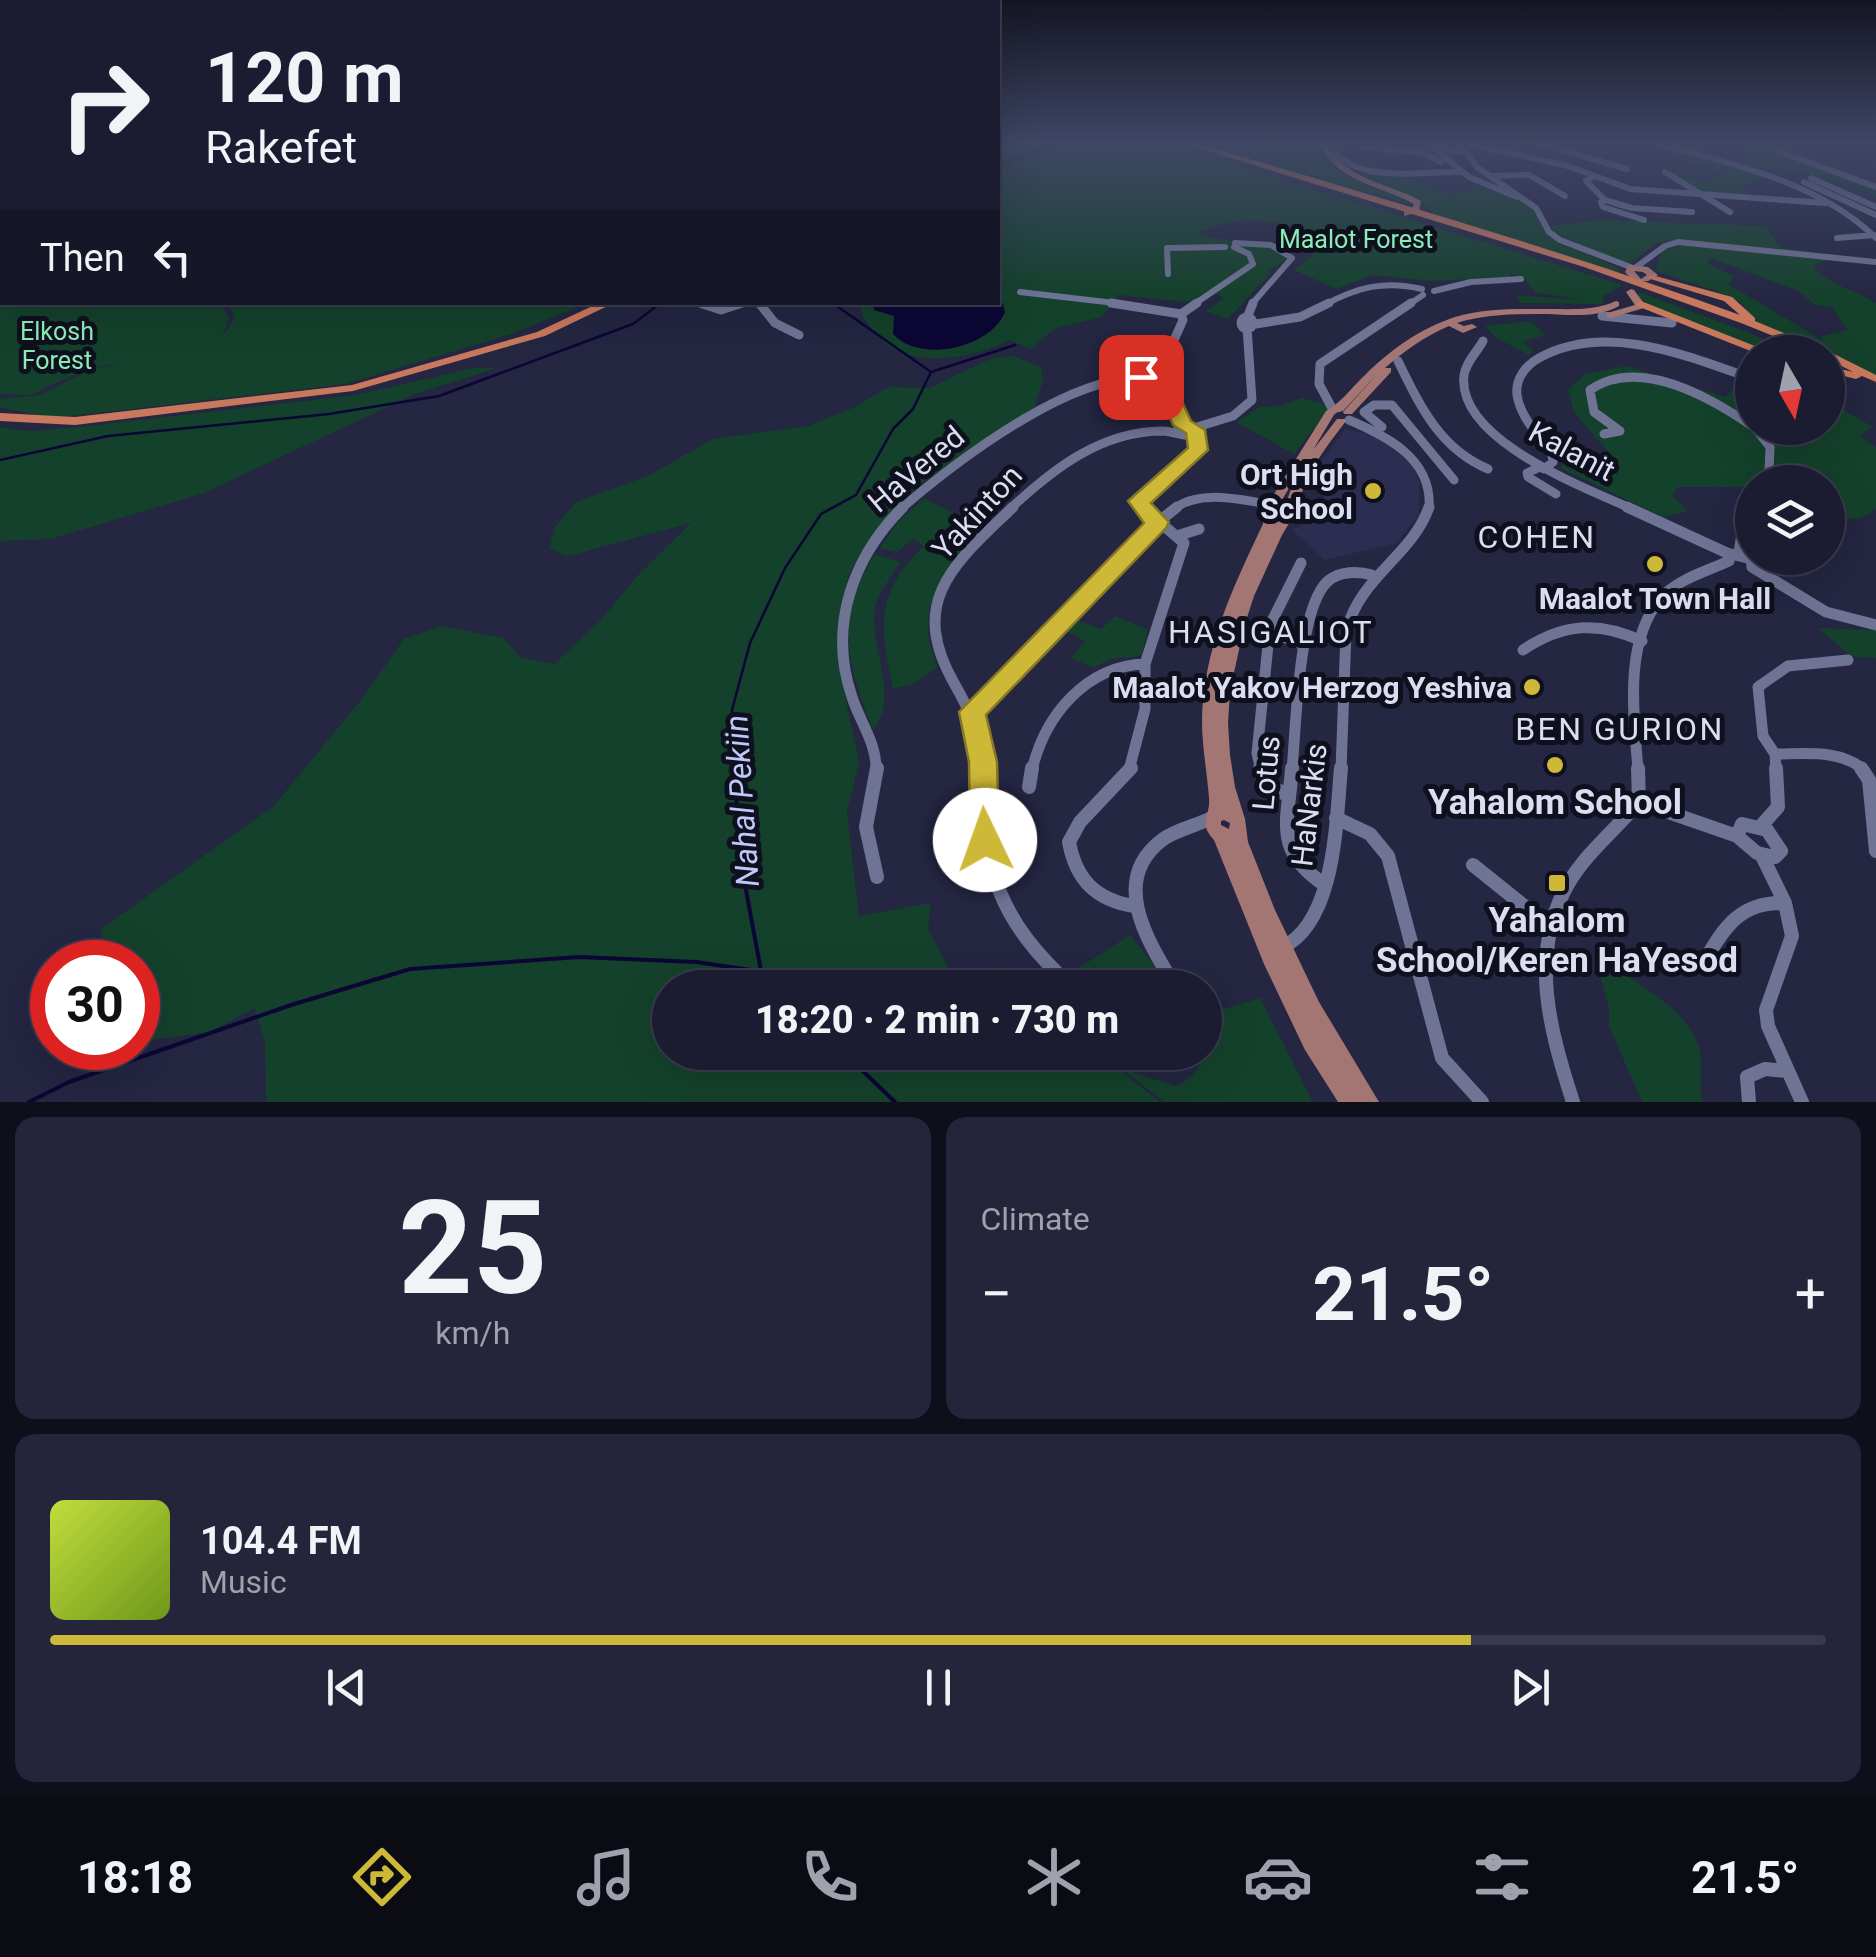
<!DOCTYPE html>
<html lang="en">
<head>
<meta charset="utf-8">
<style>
	:root { --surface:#1b1c32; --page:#24253a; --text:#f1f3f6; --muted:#a0a1ac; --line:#393a4d; --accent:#ceb837 }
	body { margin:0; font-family:Roboto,sans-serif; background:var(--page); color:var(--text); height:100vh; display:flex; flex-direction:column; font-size:38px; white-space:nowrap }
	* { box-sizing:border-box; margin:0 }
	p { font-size:32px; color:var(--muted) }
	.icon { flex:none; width:55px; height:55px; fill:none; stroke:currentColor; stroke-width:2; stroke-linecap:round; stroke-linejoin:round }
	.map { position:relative; height:1102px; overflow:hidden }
	.sheet { display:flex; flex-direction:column; gap:15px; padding:15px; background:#0f0f1c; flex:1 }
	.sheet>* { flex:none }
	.guide { position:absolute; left:0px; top:0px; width:1000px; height:305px; box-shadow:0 10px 40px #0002,0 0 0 2px var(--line); background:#1b1c32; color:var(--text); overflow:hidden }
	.needle { width:65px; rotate:171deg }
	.fabs { position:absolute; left:1735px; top:335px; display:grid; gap:20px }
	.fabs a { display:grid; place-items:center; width:110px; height:110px; border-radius:50%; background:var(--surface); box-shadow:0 10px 40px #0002,0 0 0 2px var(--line); font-size:50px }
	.speed { position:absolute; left:30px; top:940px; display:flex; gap:20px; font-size:50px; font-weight:700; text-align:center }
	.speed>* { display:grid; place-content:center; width:130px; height:130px; border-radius:50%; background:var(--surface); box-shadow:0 10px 40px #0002,0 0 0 2px var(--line); line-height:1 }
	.speed .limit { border:15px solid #d22; background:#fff; color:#111 }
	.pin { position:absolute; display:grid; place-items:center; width:85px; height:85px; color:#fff; margin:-42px; border-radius:20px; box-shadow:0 5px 15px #0006 }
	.me { position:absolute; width:110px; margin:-55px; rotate:357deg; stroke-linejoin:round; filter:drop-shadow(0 0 8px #0008) }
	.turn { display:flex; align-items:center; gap:35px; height:210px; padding:0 40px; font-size:45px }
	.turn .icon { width:130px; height:130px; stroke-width:2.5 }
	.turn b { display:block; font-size:70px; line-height:85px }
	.then { display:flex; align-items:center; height:95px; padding:0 40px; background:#0003; gap:20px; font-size:38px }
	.big { font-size:75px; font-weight:800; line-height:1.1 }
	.sheet .tile { flex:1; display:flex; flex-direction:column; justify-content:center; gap:15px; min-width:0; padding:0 35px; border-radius:20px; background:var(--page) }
	.sheet .dial { align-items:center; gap:0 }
	.dial b { font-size:130px; line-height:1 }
	.song { display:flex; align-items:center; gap:30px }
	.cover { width:120px; height:120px; border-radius:15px; background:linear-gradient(135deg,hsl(70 70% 55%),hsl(80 70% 35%)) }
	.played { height:10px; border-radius:5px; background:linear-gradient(90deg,var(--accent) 80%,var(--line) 80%) }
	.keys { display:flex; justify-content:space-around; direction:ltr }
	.heat { display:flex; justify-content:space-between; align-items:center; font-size:55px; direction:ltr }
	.sheet .tiles { flex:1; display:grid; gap:15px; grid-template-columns:1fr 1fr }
	.tile:last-child { grid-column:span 2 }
	.trip { position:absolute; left:652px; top:970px; width:570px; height:100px; border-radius:50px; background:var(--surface); box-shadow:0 10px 40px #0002,0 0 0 2px var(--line); font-weight:800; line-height:100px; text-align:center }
	.tab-bar { display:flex; height:160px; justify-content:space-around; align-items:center; background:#0b0b14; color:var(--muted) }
	.tab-bar .icon { width:70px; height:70px }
	.tab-bar .current { color:var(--accent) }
	.tab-bar b { font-size:45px; color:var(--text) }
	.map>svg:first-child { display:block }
	.built { fill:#2b2e50 }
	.green { fill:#14412b; fill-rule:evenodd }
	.water { fill:#0c0635 }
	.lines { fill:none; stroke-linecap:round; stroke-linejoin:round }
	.stream-far1 { stroke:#0c0635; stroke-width:2.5 }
	.stream { stroke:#0c0635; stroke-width:4 }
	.minor-far3 { stroke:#6f7394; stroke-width:6 }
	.minor-far2 { stroke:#6f7394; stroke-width:9 }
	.minor-far1 { stroke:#6f7394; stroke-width:11 }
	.minor { stroke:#6f7394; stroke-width:14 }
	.major { fill:#a47673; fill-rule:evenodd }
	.highway { fill:#c8785d; fill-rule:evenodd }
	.route { fill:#ceb837; stroke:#867824; stroke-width:2.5 }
	.poi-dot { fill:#ceb837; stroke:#0f101d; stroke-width:4 }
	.labels { text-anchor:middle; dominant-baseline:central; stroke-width:10; stroke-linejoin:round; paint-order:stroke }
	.far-park-label { font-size:25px; fill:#8cecb8; stroke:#0f101d }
	.street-label { font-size:30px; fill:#dbdef1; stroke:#0f101d }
	.poi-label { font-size:30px; font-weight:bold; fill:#dbdef1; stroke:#0f101d; text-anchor:end }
	.neighbourhood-label { font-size:32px; letter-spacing:2.5px; fill:#dbdef1; stroke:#0f101d }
	.water-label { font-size:32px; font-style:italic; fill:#c0c7f9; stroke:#0f101d }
	.near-poi-label { font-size:35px; font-weight:bold; fill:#dbdef1; stroke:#0f101d }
</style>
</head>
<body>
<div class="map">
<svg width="1876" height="1102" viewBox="0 0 1876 1102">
	<rect width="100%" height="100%" fill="#242642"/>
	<path class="built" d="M1345 429 1375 435 1411 464 1419 481V515L1396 543 1325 560 1292 530 1316 518 1327 486 1320 463Z"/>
	<path class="green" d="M1018 144H1088L1082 150 1091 144H1167L1622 285 1604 296 1603 304 1520 303 1517 295 1580 300 1535 292 1523 278 1510 273V277L1432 281 1373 275 1337 289 1294 270 1322 248C1298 214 1230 215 1196 234L1275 249 1288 259 1268 271 1272 272 1228 319 1206 311 1224 298 1218 294 1187 302 1118 295 1102 317 1054 329 1030 349 1010 340C970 360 903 372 873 330 866 321 860 314 860 303L998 302V151Z
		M1195 144H1315L1332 168 1403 197 1410 204 1282 170 1283 166 1280 169Z
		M1728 144H1754L1876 190V196C1851 184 1826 177 1799 171 1777 167 1768 173 1743 163L1748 149Z
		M1689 154 1744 168 1765 178 1740 186 1749 197 1705 194 1669 171 1708 182 1724 172 1687 161Z
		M1352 172 1402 176 1452 195 1477 186 1519 199 1533 211 1549 237 1616 267 1626 278 1434 214 1417 199Z
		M1599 220 1765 226 1782 248 1854 257 1684 240 1656 243 1627 266 1554 232 1551 226Z
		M1686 245 1827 260 1814 266C1820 281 1859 292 1876 303V376L1761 324 1747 315 1744 305 1724 294 1656 271 1662 250ZM1711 258 1799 291 1815 305 1831 307 1848 330 1822 336V340L1728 284 1735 277 1707 263Z
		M0 253 2 302 219 303 229 317 222 338 235 317 228 303H587L512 334 345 384 71 416H42L0 407V399L41 395 91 369 127 363 89 368 31 395 0 394Z
		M1639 292 1750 333 1792 352H1766L1648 304 1639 297Z
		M1531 321 1545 335 1522 342 1533 350 1529 355 1496 338 1485 326Z
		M1012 356 1041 367 1043 380 1034 409 916 487 880 526 850 572 837 626 840 672 859 762 847 812 859 916 931 903 928 929 956 982 996 967 1021 987 670 988V1052L1098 1053 1160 1102H266L265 1044 255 1008 210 1032 138 1042V962H104L101 929 274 806 360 701 404 639 442 626 503 638 520 657 554 664 600 621 638 575 691 523 568 556 549 549 555 527 576 502 648 476 713 439 808 426 855 407 888 387 930 388 992 358Z
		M1627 366 1725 397 1740 382 1752 387V428H1828V401L1873 427 1860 435 1876 448V509L1860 519 1828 517V482H1752V487H1678L1672 496 1688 511 1663 517 1560 468 1564 464 1617 462 1574 412 1568 390 1585 374Z
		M473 368H497L415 394 204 493 51 539 0 541V427L28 431 88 426 356 395Z
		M1302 398 1332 406 1294 454 1236 422 1260 407 1283 405Z
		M924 498 986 530C946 575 910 603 938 667L913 684 893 689C880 627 874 593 924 546L913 539 897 552 880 548 897 523Z
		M875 554 900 562C893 575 880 590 876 604 866 646 902 693 873 730 846 662 834 619 875 554Z
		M1115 616 1148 630 1141 656 1110 659 1093 668 1071 658 1085 641 1063 629 1075 619 1101 629Z
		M1818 628 1876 630V658L1852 657Z
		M1130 935 1172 987H1083L1068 975Z
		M1595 958C1628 976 1689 1009 1699 1048 1704 1065 1698 1084 1703 1102H1642L1609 1026V1008Z
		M1260 998 1313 1102H1164L1122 1069 1176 1086C1210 1068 1205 1050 1205 1015Z"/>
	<path class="water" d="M998 287 1005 312C991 348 920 364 893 334L894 316 874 310 873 303 998 302Z"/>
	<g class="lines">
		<path class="stream-far1" d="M998 165 1057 144
			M931 372 1015 345
			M0 460 108 436 329 414 439 396 633 324 662 302
			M733 770 732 710 750 643 785 568 821 514 856 495 893 429 913 409 931 372 831 302"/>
		<path class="stream" d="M733 768 746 890 761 971 775 988
			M843 1052 895 1102
			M29 1102 69 1082 291 1005 410 969 579 957 696 962 758 971"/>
		<path class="minor-far3" d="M1429 144 1469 177 1517 197
			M1440 144 1446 150 1463 152
			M1459 144 1477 167 1536 208 1549 232 1560 240 1633 268
			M1470 144 1568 166 1630 189 1825 203
			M1541 144 1627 169
			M1658 144C1733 164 1819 182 1876 238
			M1759 144 1876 187
			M1362 147 1421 152 1441 162
			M1335 152C1362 184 1425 171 1463 172
			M1665 172 1730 212
			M1491 176 1529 175 1565 196
			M1592 177 1586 181 1605 200 1601 202 1603 207 1644 220
			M1811 178 1876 207
			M1804 182 1876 215
			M1605 200 1632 208 1692 212
			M1837 238 1874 235
			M1235 243 1271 245 1292 258 1251 305
			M1635 268 1665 246 1678 242 1876 262
			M1168 274 1167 248 1225 247
			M1434 291 1471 282 1521 279
			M1020 292 1132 305
			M699 302 702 305
			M759 302 761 305
			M739 305 743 302
			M1193 305 1253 264 1249 254 1234 247
			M1324 305C1358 287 1384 280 1422 289
			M1408 305 1423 295"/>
		<path class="minor-far2" d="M700 303 721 310 742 303
			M759 303 775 323 799 335
			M1111 303 1181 314
			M1602 316 1672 323
			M1241 323a6 6 0 1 1 12 0a6 6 0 1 1-12 0Z
			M1247 318 1253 303
			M1256 324 1300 317 1329 303
			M1483 341C1477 352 1466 362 1464 375 1456 440 1586 488 1632 509
			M1398 361C1420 406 1440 449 1488 469
			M1152 379 1162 367 1183 320 1181 314 1197 303
			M1333 410 1319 384 1320 364 1411 303
			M1349 420C1389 437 1433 460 1429 509
			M1382 427 1364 412 1374 405H1392L1454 480
			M1194 428 1233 416 1252 400 1247 327
			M1755 428 1770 447 1769 472 1779 482
			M1604 434 1620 431 1594 412 1590 390C1638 356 1710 397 1752 426
			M1540 467 1527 473 1528 477 1556 494
			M1544 469 1553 462 1552 455C1540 437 1520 417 1517 395 1515 379 1526 365 1539 358 1602 323 1680 353 1742 375
			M901 509C948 467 1097 351 1162 385 1175 392 1178 412 1182 425
			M1010 509C1053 469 1101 431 1163 431 1174 432 1183 436 1194 436
			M1143 509 1139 501 1198 450 1195 430 1188 425 1178 427
			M1174 509C1199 489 1240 500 1269 504"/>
		<path class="minor-far1" d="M1627 507 1727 553 1751 559 1752 567 1826 612 1876 625
			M1180 535 1199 529
			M1739 553 1743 527 1752 514
			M1301 563 1273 619 1281 636 1303 645
			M1523 650C1563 623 1599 621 1642 641
			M972 712 1141 536 1177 507
			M1775 754 1763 736 1758 687 1788 666 1848 660
			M876 770C877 744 860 722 852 697 828 627 852 558 903 507
			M983 770C982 737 970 711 954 683 907 600 955 563 1013 507
			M1032 770C1045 715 1086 666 1145 664
			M1129 770 1145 709V664L1184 543 1142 507
			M1261 770 1257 753 1268 645
			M1292 770C1296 730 1298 607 1328 581 1340 571 1358 571 1372 575
			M1341 770 1346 632C1360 576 1412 556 1429 507
			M1638 770C1634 717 1623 642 1661 598 1678 579 1707 571 1729 561
			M1776 770 1775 754C1805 754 1840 749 1864 770"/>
		<path class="minor" d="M877 768 866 827 877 877
			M983 768C982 869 997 919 1073 988
			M1131 768 1080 822 1069 842C1076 880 1096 900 1134 906
			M1260 768 1264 783 1289 796
			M1292 768C1288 823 1273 850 1325 885
			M1638 768 1639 802
			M1861 768 1869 780 1876 851
			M1029 787 1032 768
			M1639 802 1737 836
			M1336 818 1370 834 1388 856 1442 1058 1482 1102
			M1742 824 1767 830 1781 851 1775 857 1757 853 1737 836Z
			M1761 826 1778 807 1776 768
			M1762 856 1785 903 1792 936 1766 1010 1768 1026 1802 1102
			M1473 865 1549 926
			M1281 948C1336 923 1336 821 1341 768
			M1704 962C1724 927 1741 901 1785 903
			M1176 988C1149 943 1108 881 1162 840 1177 829 1197 826 1213 817
			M1573 1102C1550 1031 1528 954 1568 884 1586 853 1616 829 1639 802
			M1749 1102 1747 1077 1765 1069 1787 1071"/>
		<path class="major" d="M1319 144H1326C1346 180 1388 183 1421 201L1419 212 1404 216V212L1411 210 1414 204C1378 184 1340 184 1319 144Z
			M1631 265 1648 267 1658 275 1648 281 1634 282 1625 272 1628 266ZM1634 271 1643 272 1647 275 1641 279Z
			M1631 289 1634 290 1646 306 1644 308 1610 318 1607 317V313L1635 305 1626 292Z
			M1616 301 1619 302V306C1598 318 1570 315 1547 314 1518 314 1485 314 1457 323L1464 326 1472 324 1477 327 1463 333 1449 326C1425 336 1404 351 1385 368H1391V372L1352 414H1344L1343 412 1379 372 1343 411 1335 413 1313 450 1337 419H1345L1346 421C1324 450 1301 478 1297 516L1291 520 1282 535 1254 596 1244 627 1230 691 1228 723 1230 755 1235 787 1245 819 1248 842 1275 910 1319 1002 1379 1102H1338L1305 1050 1264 964 1214 840C1197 822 1211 816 1209 798 1207 772 1202 747 1202 721 1203 650 1233 587 1263 524V514L1269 510 1273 511 1275 524 1273 528 1279 516 1285 514 1286 503 1295 478 1279 505 1275 506 1269 502 1326 411C1341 403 1351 388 1365 375 1390 350 1421 328 1455 317 1484 308 1518 309 1548 309 1571 309 1594 311 1616 301ZM1224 820 1230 823 1229 829 1221 825V821Z"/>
		<path class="highway" d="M998 144H1010L998 149Z
			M1185 144H1199C1381 198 1562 250 1740 315L1724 301 1647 278 1652 275 1732 297 1755 318V321L1832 353 1876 375V382L1862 376 1856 379 1828 372V366L1853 372 1828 359V352H1813L1741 323 1584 267Z
			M1641 301 1765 350 1766 352H1753L1637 306 1636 304Z
			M601 302H616L545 336 353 391 75 425 0 421V413L75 417 352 385 537 332Z"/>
	</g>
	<linearGradient id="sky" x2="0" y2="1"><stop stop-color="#141524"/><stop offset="0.48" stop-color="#3f4765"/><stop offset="1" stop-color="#3f4765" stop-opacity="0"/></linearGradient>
	<rect width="1876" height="299" fill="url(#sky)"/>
	<path class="route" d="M1141 371 1173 382 1191 421 1205 430 1208 450 1151 503 1169 522 1166 528 986 715 997 762 999 840 995 850 985 853 974 850 970 840 969 762 959 712 1144 523 1128 501 1188 448 1186 433 1173 425 1158 390 1132 377Z"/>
	<g class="poi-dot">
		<circle cx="1373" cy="491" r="10"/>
		<circle cx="1655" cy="564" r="10"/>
		<circle cx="1532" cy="687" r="10"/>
		<circle cx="1555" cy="765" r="10"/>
		<rect x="1547" y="873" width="20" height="20" rx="5"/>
	</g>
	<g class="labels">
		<g class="far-park-label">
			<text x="1356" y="239">Maalot Forest</text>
			<text x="57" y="331">Elkosh<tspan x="57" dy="29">Forest</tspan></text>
		</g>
		<g class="street-label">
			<text transform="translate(1572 451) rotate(28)">Kalanit</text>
			<text transform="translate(916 469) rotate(-40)">HaVered</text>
			<text transform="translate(977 512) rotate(-47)">Yakinton</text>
			<text transform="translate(1266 773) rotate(-85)">Lotus</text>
			<text transform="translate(1309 805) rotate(-83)">HaNarkis</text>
		</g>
		<g class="poi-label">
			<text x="1353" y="474">Ort High<tspan x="1353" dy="34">School</tspan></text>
			<text x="1655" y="598" text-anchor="middle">Maalot Town Hall</text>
			<text x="1512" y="687">Maalot Yakov Herzog Yeshiva</text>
		</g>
		<g class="neighbourhood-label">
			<text x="1537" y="537">COHEN</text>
			<text x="1271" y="632">HASIGALIOT</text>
			<text x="1620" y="729">BEN GURION</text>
		</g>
		<g class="water-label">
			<text transform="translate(742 801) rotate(-94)">Nahal Pekiin</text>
		</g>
		<g class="near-poi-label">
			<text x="1555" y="802">Yahalom School</text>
			<text x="1557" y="920">Yahalom<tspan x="1557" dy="40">School/Keren HaYesod</tspan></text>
		</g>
	</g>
</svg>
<div class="fabs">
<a><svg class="needle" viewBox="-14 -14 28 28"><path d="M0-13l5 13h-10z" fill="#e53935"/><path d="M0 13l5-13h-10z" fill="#a0a1ac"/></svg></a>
<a><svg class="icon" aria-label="layers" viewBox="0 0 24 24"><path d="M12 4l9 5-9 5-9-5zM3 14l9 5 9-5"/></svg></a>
</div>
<div class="speed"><div class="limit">30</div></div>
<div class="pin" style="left:1141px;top:377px;background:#d93025"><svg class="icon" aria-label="arrive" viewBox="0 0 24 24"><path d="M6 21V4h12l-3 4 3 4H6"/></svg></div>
<svg class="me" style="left:985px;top:840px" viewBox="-20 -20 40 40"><circle r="19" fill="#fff"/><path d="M0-13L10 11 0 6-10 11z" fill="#ceb837"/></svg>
<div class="trip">18:20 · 2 min · 730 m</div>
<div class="guide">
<div class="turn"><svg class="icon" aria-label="right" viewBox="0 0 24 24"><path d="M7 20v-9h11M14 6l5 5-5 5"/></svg><div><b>120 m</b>Rakefet</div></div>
<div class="then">Then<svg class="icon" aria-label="left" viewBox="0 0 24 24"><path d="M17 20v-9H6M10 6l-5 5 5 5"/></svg></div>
</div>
</div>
<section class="sheet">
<div class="tiles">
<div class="tile dial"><b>25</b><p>km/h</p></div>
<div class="tile"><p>Climate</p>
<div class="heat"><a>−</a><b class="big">21.5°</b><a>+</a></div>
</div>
<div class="tile">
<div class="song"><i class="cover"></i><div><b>104.4 FM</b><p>Music</p></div></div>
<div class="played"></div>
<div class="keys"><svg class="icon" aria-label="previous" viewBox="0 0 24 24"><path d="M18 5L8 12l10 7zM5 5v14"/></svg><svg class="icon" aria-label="pause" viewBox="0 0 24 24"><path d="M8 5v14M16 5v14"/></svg><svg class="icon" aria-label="next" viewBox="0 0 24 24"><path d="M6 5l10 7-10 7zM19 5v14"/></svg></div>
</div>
</div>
</section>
<nav class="tab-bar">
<b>18:18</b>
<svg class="icon current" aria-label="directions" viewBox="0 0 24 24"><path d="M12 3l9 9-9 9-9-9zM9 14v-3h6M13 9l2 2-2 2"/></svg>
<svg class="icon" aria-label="music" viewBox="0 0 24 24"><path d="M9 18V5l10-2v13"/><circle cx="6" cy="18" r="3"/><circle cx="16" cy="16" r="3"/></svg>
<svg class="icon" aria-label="phone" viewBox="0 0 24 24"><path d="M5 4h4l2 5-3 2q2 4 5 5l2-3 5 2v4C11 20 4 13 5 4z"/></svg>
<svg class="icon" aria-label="climate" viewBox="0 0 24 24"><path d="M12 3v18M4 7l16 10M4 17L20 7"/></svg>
<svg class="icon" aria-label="car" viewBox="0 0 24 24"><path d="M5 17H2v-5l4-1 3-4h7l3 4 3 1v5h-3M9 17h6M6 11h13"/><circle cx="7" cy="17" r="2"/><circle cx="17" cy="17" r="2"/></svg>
<svg class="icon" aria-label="filters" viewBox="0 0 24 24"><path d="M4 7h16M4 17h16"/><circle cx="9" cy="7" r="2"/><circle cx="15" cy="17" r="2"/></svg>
<b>21.5°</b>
</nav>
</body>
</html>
